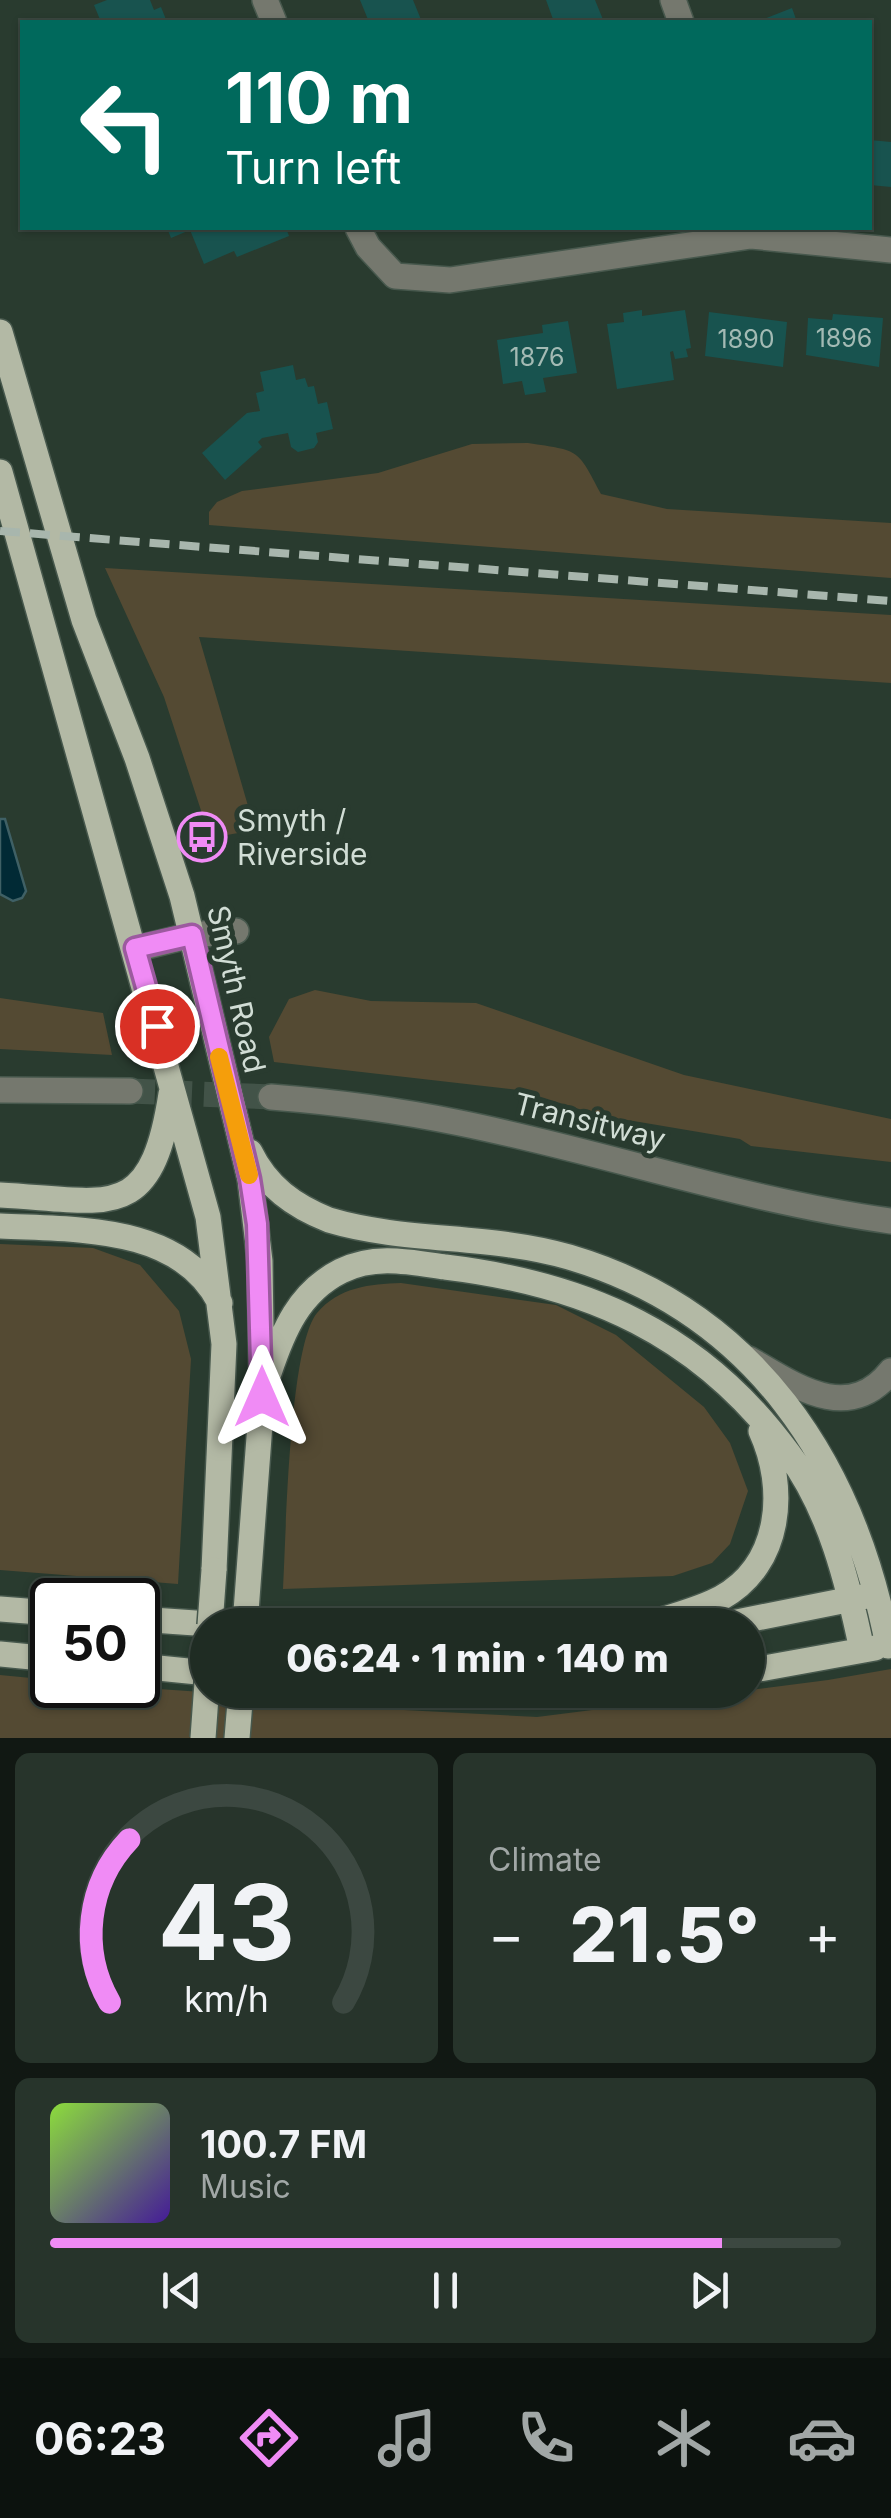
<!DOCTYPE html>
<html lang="en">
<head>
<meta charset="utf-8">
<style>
	:root { --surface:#1f2c23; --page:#27342b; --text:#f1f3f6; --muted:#a1a7a6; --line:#3c4841; --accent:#f08bf5 }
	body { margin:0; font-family:Inter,sans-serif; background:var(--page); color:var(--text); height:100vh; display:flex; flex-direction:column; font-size:38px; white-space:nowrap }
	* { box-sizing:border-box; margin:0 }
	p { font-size:32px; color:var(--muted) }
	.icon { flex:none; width:55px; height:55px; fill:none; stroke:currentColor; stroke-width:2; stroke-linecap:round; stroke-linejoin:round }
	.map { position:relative; height:1738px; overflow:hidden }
	.details { display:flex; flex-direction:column; gap:15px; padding:15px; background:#111813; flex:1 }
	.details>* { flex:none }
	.hud { position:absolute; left:20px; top:20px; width:852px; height:210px; border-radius:0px; box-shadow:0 2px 8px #0004,0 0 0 2px var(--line); background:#00695c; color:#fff; overflow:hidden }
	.speed { position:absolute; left:30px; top:1578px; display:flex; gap:20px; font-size:50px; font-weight:700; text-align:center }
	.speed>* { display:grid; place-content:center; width:130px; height:130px; border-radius:50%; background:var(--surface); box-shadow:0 2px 8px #0004,0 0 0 2px var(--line); line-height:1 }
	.speed .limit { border:5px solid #111; border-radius:15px; background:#fff; color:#111 }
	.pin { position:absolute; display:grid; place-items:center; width:85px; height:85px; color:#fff; margin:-42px; border:5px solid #fff; border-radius:50%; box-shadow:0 2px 10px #0007 }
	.me { position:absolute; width:110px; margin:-55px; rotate:0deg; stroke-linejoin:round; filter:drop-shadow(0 0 8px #0008) }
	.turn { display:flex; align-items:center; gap:35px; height:210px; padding:0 40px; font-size:45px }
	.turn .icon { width:130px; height:130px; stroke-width:2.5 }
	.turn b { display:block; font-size:70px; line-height:85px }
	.big { font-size:75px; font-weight:800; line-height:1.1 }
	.details .tile { flex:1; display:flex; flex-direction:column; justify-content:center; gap:15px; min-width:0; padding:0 35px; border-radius:15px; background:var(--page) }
	.details .dial { align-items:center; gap:0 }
	.dial svg { height:260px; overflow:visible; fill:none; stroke:var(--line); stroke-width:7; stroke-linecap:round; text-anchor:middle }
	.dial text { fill:var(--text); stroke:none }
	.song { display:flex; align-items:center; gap:30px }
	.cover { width:120px; height:120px; border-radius:15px; background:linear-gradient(135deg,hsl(90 70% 55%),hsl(260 70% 35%)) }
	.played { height:10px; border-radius:5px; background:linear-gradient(90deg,var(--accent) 85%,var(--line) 85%) }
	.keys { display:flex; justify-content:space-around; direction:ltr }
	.heat { display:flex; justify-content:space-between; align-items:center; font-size:55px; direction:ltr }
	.details .tiles { flex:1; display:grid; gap:15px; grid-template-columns:1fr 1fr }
	.tile:last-child { grid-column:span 2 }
	.trip { position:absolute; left:190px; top:1608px; width:575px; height:100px; border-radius:50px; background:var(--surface); box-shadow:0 2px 8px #0004,0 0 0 2px var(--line); font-weight:800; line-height:100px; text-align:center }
	.tabs { display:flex; height:160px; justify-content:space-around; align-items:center; background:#0c120e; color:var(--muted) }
	.tabs .icon { width:70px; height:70px }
	.tabs .on { color:var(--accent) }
	.tabs b { font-size:45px; color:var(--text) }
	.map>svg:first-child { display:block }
	.green { fill:#544a33 }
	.water { fill:#012a35; stroke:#3f6065; stroke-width:2.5 }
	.building { fill:#18534f }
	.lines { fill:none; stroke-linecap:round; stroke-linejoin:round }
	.minor-tunnel { stroke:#425348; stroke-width:25; stroke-dasharray:25 12; stroke-linecap:butt }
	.minor-casing { stroke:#47584d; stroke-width:28 }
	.major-casing { stroke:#47584d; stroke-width:28 }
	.minor { stroke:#75786e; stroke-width:25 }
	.major { stroke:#b3b9a5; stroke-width:25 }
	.rail { stroke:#a8b6ad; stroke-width:8; stroke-dasharray:20 10; stroke-linecap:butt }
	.major-bridge-casing { stroke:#47584d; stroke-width:28; stroke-linecap:butt }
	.major-bridge { stroke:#b3b9a5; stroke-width:25 }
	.route-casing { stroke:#9c5a9f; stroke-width:25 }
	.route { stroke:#f08bf5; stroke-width:18 }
	.slow { stroke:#f59e0b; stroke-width:18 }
	.labels { text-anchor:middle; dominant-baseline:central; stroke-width:10; stroke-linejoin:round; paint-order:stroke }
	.number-label { font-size:25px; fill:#a3bab4 }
	.poi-label { font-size:30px; fill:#d1ddd5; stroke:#293b2f; text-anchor:start }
	.street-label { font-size:30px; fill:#d1ddd5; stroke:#293b2f }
</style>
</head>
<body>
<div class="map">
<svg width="891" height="1738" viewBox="0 0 891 1738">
	<rect width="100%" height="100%" fill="#293b2f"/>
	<path class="green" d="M528 443C580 451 577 448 601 494L667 509 891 523V578L209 525V512L217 502 242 491 378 473 472 444Z
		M105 568 891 615V683L199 637 255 830 210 838 164 697Z
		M315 990 371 1001 476 1003 684 1075 891 1119V1162L751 1146 740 1139 598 1115 519 1090 274 1062 269 1037 289 999Z
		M0 998 103 1013 112 1055 0 1049Z
		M0 1244 93 1248 140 1265 179 1311 191 1359 178 1584 0 1570Z
		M401 1283 556 1305 616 1335 704 1407 730 1443 748 1491 730 1544 712 1563 673 1576 283 1589C286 1536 289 1347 317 1313 339 1287 370 1284 401 1283Z
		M891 1669V1738H0V1675L52 1680V1685H101L275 1697 404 1710 537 1717 828 1680Z"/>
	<path class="water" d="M0 819H5L26 891 22 898 13 901 0 894Z"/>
	<path class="building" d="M107 0H150L154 10 161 7 167 22H101L94 5Z
		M360 0H413L422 22H369Z
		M546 0H595L604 22H554Z
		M792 8 797 22H756Z
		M870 140 891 142V187L870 185Z
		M167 228H286L289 236 237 257 234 251 204 264 190 230 171 238Z
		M642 310V316L685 310 691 348 686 349 688 357 675 359 673 351 670 352 674 380 617 389 607 324 624 322 623 313Z
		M709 312 787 322 783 367 705 356Z
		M833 314 883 318 879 367 806 355 808 318 832 320Z
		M568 321 577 373 543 378 546 392 525 395 522 381 503 384 497 340 543 333 542 325Z
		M293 365 296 380 305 378 308 387 314 386 318 404 327 402 333 429 316 433 318 442 314 448 298 452 291 447 288 433 262 438 258 442 262 447 225 480 202 453 247 413 260 411 256 393 264 391 260 372Z"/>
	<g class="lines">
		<path class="minor-tunnel" d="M130 1091 271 1097"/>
		<g class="minor-casing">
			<path id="minor" d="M265 0 274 22
				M673 0 681 22
				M358 228 368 247 395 276 450 280 751 236 891 250
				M135 949 192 935 236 931
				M0 1090 130 1091
				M271 1097C335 1102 397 1110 460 1123 604 1152 745 1201 891 1221
				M749 1359C794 1385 848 1425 891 1371"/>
		</g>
		<g class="major-casing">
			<path id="major" d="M0 332 84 620 137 758 182 896 250 1179 260 1261 262 1397 245 1625
				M0 472 208 1217 224 1344 214 1570
				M250 1152C267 1187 294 1206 329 1220 406 1243 491 1234 569 1257 755 1312 853 1463 888 1646
				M0 1195C110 1201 151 1224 171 1094
				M0 1226C75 1230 180 1224 220 1303
				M269 1373C283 1331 299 1292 341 1271 375 1254 410 1262 445 1267 587 1284 701 1334 788 1453 830 1509 848 1583 862 1650
				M0 1609 52 1613
				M138 1619 224 1625
				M647 1625C671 1616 699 1610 721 1598 782 1564 787 1488 761 1431
				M722 1625 867 1596
				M0 1654 52 1659
				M138 1666 208 1673
				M748 1671 875 1648
				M404 1690 492 1695 606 1690
				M237 1738 241 1690"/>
		</g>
		<use href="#minor" class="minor"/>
		<use href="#major" class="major"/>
		<path class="rail" d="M0 531 891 601"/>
		<g class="major-bridge-casing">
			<path id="major-bridge" d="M210 1625 214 1570
				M203 1738 208 1669"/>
		</g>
		<use href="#major-bridge" class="major-bridge"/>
	</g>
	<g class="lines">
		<g class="route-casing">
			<path id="route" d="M157 1026 135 948 192 935 250 1179 257 1224 262 1397"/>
		</g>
		<use href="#route" class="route"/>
		<path class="slow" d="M219 1057 249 1175"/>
	</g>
	<defs>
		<g id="bus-ring" transform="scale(2.5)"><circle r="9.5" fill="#293b2f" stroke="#f08bf5" stroke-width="1.5"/><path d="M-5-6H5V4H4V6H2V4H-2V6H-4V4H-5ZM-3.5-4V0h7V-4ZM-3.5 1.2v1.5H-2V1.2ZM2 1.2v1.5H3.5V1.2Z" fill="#f08bf5"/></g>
	</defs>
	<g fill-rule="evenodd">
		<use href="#bus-ring" x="202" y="837"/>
	</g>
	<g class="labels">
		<g class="number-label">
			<text x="844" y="338">1896</text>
			<text x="746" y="339">1890</text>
			<text x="537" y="357">1876</text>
		</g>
		<g class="poi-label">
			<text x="237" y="820">Smyth /<tspan x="237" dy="34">Riverside</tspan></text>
		</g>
		<g class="street-label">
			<text transform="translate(237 989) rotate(77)">Smyth Road</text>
			<text transform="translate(590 1121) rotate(14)">Transitway</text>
		</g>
	</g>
</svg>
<div class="speed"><div class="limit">50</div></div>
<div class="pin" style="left:157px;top:1026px;background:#d93025"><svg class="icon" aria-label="arrive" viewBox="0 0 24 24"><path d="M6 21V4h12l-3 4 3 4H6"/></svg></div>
<svg class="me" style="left:262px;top:1397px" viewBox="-20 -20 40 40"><path d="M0-17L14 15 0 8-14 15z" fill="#f08bf5" stroke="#fff" stroke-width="4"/></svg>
<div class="trip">06:24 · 1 min · 140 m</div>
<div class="hud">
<div class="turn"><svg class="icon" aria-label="left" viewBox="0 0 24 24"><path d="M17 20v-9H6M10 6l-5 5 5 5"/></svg><div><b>110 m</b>Turn left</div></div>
</div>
</div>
<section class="details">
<div class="tiles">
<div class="tile dial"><svg viewBox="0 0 100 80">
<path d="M14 69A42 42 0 1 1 86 69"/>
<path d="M14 69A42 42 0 0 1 20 19" stroke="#f08bf5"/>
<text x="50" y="56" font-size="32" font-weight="700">43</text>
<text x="50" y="72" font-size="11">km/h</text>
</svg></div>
<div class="tile"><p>Climate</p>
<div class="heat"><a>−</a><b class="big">21.5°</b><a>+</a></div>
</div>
<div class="tile">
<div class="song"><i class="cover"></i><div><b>100.7 FM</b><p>Music</p></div></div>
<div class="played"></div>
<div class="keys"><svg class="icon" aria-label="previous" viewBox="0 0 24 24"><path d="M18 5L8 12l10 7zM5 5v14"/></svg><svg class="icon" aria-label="pause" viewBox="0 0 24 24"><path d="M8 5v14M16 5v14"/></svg><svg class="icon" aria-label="next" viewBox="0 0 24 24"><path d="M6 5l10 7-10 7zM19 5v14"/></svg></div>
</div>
</div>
</section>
<nav class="tabs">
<b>06:23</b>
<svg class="icon on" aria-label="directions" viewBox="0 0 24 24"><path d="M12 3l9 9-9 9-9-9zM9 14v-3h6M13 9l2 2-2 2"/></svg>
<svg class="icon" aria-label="music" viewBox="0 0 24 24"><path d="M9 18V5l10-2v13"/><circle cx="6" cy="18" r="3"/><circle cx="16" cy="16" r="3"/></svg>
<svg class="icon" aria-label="phone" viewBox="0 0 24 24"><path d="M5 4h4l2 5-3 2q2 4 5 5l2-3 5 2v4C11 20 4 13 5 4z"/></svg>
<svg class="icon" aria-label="climate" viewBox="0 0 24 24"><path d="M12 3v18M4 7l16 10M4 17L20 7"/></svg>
<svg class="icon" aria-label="car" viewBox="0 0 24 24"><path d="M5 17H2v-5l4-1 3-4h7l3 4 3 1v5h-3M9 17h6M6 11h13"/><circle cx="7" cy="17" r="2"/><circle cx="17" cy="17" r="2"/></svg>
</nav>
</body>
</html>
